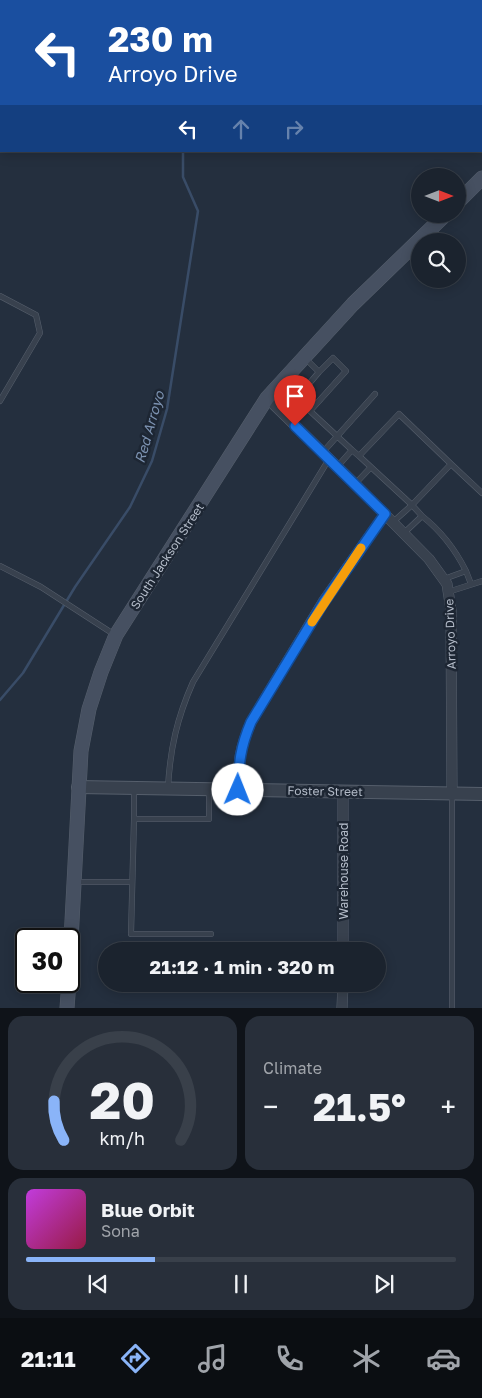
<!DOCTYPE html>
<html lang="en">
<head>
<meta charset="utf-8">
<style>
	:root { --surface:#1b232e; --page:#282f3a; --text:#f1f3f6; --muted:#a0a4aa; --line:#39404a; --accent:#8ab4f8 }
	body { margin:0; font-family:"Golos Text",sans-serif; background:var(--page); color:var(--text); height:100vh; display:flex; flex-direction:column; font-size:19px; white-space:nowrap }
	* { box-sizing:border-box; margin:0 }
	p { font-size:16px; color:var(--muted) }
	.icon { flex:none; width:28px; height:28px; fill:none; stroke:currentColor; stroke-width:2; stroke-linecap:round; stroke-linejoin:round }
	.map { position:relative; height:1008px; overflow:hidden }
	.panel { display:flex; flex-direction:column; gap:8px; padding:8px; background:#0f1319; flex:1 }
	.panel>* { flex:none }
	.guide { position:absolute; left:0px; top:0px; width:482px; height:152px; box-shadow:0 2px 12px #0003,0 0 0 1px var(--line); background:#1a4fa0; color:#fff; overflow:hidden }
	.needle { width:32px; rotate:90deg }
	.fabs { position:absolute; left:411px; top:168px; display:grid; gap:10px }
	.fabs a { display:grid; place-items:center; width:55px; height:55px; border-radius:50%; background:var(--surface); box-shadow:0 2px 12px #0003,0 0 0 1px var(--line); font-size:25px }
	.speed { position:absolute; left:15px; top:928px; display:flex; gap:10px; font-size:25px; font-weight:700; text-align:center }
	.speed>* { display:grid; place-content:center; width:65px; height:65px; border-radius:50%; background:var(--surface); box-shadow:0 2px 12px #0003,0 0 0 1px var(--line); line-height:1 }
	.speed .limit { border:2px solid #111; border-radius:8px; background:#fff; color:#111 }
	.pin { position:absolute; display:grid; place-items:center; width:42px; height:42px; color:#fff; margin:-51px -21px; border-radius:50% 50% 50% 0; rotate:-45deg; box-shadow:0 0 5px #0007 }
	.pin .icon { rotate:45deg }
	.me { position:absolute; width:55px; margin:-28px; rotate:1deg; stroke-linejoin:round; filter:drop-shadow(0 0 4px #0008) }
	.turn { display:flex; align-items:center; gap:18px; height:105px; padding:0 25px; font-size:22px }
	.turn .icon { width:65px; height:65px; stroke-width:2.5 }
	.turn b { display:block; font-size:35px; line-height:42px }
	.lanes { display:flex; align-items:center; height:48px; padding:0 25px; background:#0003; justify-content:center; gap:25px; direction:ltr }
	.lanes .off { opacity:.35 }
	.big { font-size:38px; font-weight:700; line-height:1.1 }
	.panel .widget { flex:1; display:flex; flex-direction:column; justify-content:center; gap:8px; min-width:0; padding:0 18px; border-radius:15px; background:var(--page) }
	.panel .dial { align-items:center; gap:0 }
	.dial svg { height:130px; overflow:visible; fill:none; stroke:var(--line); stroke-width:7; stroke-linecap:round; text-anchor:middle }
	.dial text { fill:var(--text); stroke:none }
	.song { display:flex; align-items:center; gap:15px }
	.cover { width:60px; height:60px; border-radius:8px; background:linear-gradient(135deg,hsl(290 70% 55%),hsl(340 70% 35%)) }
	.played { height:5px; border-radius:2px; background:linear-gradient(90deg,var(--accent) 30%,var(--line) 30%) }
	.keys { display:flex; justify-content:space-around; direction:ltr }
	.heat { display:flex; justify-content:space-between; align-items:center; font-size:28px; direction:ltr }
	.panel .tiles { flex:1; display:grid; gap:8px; grid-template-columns:1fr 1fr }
	.widget:last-child { grid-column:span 2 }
	.trip { position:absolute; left:98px; top:942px; width:288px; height:50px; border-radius:25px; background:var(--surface); box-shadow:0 2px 12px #0003,0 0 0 1px var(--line); font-weight:700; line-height:50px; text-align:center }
	.menu { display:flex; height:80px; justify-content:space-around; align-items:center; background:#0b0e12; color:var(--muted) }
	.menu .icon { width:35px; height:35px }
	.menu .current { color:var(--accent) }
	.menu b { font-size:22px; color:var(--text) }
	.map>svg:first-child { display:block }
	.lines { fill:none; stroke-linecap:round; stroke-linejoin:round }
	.stream { stroke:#394c67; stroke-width:2.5 }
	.service-casing { stroke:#565f6c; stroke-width:6 }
	.minor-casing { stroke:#565f6c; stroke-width:11 }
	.tertiary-casing { stroke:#565f6c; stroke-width:14 }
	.secondary-casing { stroke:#565f6c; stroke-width:15 }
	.service { stroke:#38414e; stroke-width:5 }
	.minor { stroke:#38414e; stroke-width:10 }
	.tertiary { stroke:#38414e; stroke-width:12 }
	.secondary { stroke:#465061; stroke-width:14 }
	.rail { stroke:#5a6575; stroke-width:2.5; stroke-dasharray:5 5; stroke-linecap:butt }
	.route-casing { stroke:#114b97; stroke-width:12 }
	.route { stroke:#1a73e8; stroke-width:9 }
	.slow { stroke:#f59e0b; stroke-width:9 }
	.labels { text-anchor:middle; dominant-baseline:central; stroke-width:5; stroke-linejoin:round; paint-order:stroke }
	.street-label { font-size:12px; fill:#b4bcc9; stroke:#1d2633 }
	.water-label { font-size:14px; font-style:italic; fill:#7c92b1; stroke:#1d2633 }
</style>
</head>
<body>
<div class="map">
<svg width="482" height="1008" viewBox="0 0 482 1008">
	<rect width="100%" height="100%" fill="#242f3e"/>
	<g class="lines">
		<path class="stream" d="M106 0 107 1
			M0 700 23 673 75 587 130 507 152 461 167 409 198 211 183 177V151"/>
		<g class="service-casing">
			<path id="service" d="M0 296 36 315 40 333 0 401
				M305 358 319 372 333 358 346 371 310 411 297 398 319 372
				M310 411 352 450 337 467
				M352 450 359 456 399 414 451 464 412 505 359 456
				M323 452 375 394
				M451 464 482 493
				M355 484 371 467
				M393 522 412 505 422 516
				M404 533 422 516C441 531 455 549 466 571L444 579
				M0 566 41 587 115 635
				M466 571 471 584
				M448 592 482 581
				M168 788C170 749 177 718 193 682L329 459
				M134 790V819H209V790
				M134 819 131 934H211
				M75 882H132
				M452 1008V794"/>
		</g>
		<g class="minor-casing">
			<path id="minor" d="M267 398 355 484 429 559 447 584 451 610 452 793
				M238 790C238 762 240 748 251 722L323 602 385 514
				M343 951V791
				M342 1008 343 984"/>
		</g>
		<g class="tertiary-casing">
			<path id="tertiary" d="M78 787 482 794"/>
		</g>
		<g class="secondary-casing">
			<path id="secondary" d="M458 202 482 178
				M69 978 81 751 89 709 101 672 116 635 267 398 353 304 446 214
				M67 1008 69 981"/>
		</g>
		<use href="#service" class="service"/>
		<use href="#minor" class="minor"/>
		<use href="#tertiary" class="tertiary"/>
		<use href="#secondary" class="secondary"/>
		<path class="rail" d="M416 0 417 1
			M481 62H482"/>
	</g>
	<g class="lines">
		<g class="route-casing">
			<path id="route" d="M238 790C239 762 240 748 251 722L324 602 385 514 295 426"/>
		</g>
		<use href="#route" class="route"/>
		<path class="slow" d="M312 622 361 548"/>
	</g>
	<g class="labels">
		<g class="street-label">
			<text transform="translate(167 556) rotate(-57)">South Jackson Street</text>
			<text transform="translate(450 634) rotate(-92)">Arroyo Drive</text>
			<text transform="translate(325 791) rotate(1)">Foster Street</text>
			<text transform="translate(343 871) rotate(-90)">Warehouse Road</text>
		</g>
		<g class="water-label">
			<text transform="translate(149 427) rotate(-74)">Red Arroyo</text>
		</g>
	</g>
</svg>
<div class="fabs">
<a><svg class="needle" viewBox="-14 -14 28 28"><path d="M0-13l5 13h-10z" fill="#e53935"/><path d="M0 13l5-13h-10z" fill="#a0a4aa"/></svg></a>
<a><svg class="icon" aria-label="search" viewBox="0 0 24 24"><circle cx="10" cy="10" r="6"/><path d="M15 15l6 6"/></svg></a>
</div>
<div class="speed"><div class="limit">30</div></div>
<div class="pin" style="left:295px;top:426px;background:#d93025"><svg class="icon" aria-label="arrive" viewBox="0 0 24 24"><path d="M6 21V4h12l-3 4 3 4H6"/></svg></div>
<svg class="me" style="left:238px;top:790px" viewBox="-20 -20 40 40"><circle r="19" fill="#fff"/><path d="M0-13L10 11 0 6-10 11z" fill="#1a73e8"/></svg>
<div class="trip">21:12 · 1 min · 320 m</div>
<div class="guide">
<div class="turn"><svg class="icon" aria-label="left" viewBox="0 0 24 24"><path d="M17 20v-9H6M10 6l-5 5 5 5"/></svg><div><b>230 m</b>Arroyo Drive</div></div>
<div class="lanes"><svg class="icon" aria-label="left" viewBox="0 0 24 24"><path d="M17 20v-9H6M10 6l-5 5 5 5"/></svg><svg class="icon off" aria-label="ahead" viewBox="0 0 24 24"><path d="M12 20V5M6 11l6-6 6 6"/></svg><svg class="icon off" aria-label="right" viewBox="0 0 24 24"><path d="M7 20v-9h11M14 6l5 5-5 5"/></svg></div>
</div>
</div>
<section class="panel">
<div class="tiles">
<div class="widget dial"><svg viewBox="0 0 100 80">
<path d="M14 69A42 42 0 1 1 86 69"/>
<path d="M14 69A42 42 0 0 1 8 45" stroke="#8ab4f8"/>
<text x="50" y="56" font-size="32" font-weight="700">20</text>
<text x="50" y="72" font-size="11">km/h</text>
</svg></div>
<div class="widget"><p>Climate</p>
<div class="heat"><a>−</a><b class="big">21.5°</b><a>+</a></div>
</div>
<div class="widget">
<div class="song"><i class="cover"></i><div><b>Blue Orbit</b><p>Sona</p></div></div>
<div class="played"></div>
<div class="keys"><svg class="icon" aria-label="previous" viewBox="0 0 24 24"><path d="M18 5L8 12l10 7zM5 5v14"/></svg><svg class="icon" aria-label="pause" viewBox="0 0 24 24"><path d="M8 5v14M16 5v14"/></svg><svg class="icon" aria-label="next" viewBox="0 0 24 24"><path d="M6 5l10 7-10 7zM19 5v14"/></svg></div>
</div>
</div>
</section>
<nav class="menu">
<b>21:11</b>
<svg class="icon current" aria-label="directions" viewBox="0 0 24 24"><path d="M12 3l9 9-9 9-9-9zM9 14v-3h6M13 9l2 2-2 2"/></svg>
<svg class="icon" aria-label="music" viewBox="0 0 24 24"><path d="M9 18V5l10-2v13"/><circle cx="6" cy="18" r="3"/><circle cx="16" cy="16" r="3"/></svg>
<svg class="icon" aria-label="phone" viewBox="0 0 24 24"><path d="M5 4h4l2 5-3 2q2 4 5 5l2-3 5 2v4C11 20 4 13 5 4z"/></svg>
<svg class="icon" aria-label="climate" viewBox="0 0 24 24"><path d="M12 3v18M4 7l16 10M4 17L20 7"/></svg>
<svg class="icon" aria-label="car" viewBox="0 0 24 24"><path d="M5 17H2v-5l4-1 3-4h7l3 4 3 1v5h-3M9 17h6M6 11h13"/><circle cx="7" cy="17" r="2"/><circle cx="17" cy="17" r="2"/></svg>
</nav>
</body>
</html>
